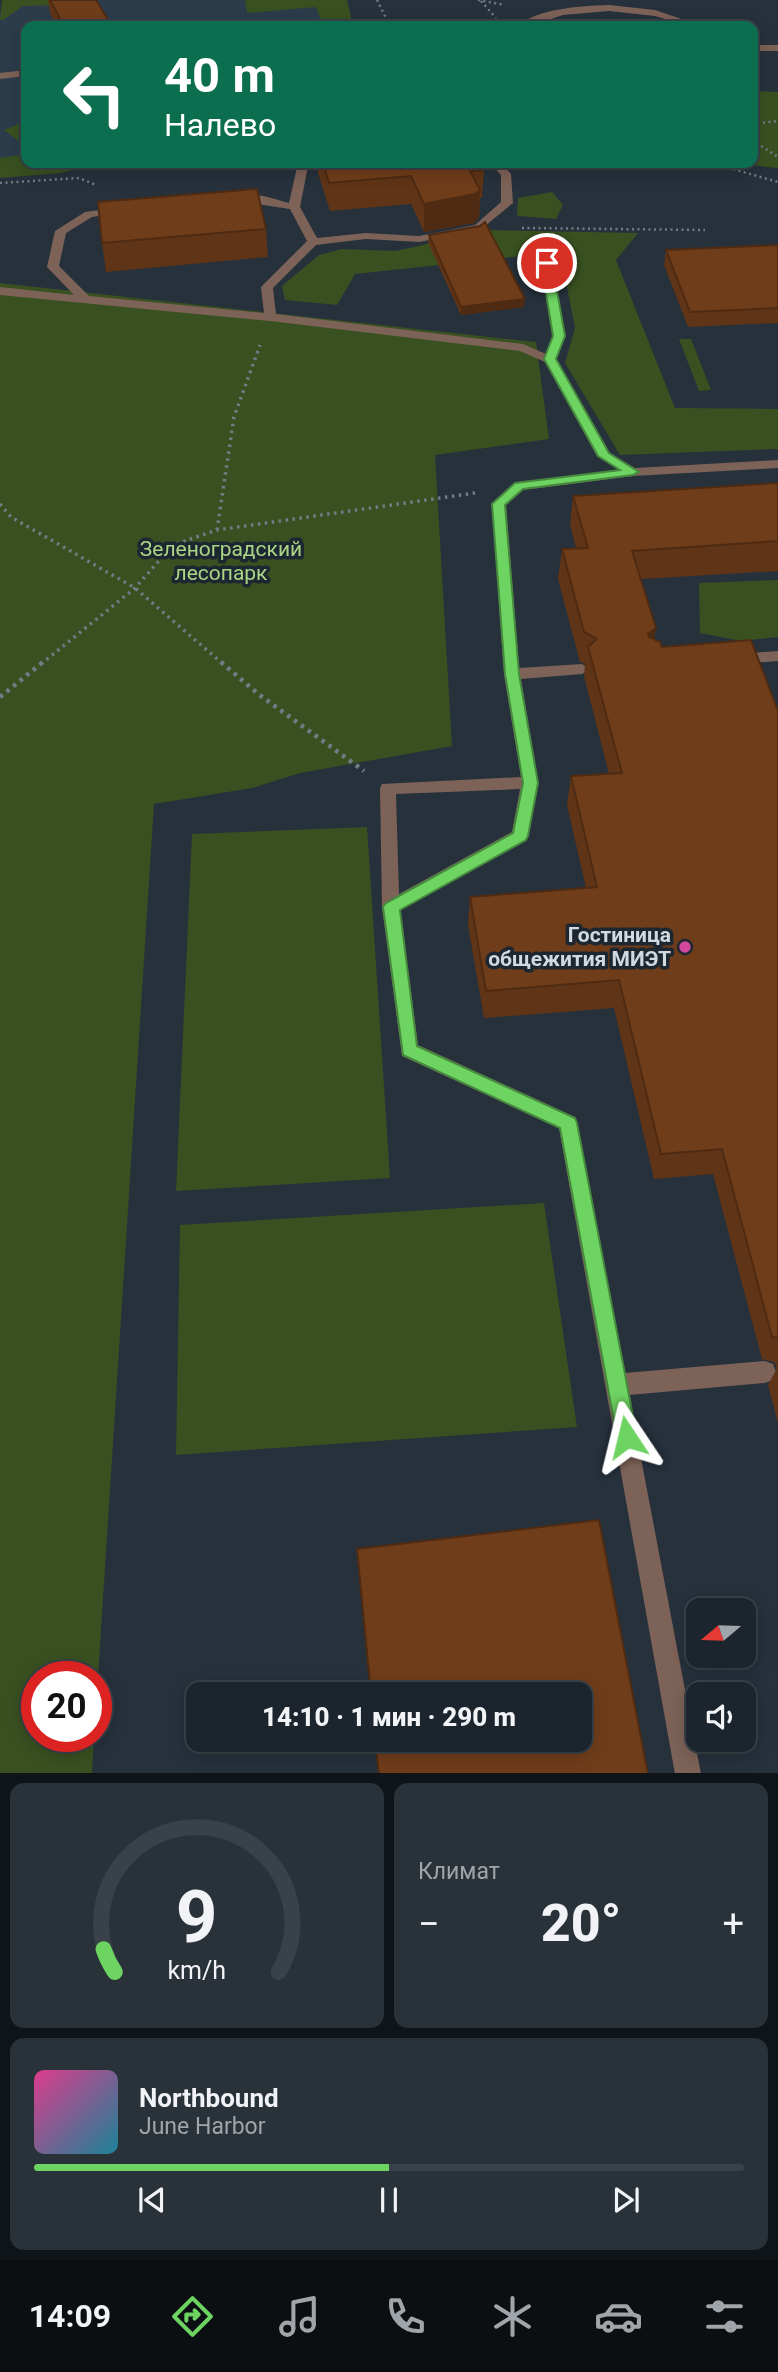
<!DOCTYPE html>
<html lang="ru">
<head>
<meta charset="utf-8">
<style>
	:root { --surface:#1c252d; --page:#293139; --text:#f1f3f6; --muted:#a0a5aa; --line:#3a4249; --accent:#6dd361 }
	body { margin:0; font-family:Roboto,sans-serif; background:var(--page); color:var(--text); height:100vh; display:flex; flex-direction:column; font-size:26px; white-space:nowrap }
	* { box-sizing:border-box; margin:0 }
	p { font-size:23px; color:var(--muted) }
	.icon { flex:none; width:38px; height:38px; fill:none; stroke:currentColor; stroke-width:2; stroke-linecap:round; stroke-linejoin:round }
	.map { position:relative; height:1773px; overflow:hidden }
	.drawer { display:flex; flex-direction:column; gap:10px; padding:10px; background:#0f1419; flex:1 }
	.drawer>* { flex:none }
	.top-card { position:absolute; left:21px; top:21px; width:737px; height:147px; border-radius:14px; box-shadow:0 4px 18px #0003,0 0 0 2px var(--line); background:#0b6e4f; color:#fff; overflow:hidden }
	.needle { width:46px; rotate:251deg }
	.buttons { position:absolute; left:686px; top:1598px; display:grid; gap:14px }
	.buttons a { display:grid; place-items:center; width:70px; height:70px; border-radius:14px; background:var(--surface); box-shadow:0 4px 18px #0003,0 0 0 2px var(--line); font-size:35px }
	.speed { position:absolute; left:21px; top:1661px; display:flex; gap:14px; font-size:35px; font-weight:700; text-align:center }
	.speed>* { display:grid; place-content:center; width:91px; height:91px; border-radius:50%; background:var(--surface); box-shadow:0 4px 18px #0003,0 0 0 2px var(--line); line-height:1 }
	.speed .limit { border:10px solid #d22; background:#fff; color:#111 }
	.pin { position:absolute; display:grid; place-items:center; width:60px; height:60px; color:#fff; margin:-30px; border:4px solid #fff; border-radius:50%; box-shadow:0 2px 7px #0007 }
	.me { position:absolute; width:77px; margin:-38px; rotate:350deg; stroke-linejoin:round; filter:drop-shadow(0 0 5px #0008) }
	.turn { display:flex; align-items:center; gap:24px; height:147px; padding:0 28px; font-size:32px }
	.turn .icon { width:91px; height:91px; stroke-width:2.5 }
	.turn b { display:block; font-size:49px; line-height:60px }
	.big { font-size:52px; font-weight:800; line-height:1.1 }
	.drawer .widget { flex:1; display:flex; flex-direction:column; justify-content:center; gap:10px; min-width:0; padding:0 24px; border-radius:14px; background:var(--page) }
	.drawer .dial { align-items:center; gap:0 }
	.dial svg { height:182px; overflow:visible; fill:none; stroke:var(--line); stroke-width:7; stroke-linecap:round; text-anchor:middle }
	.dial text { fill:var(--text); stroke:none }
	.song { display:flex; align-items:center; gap:21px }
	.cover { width:84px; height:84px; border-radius:10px; background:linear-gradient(135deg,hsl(330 70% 55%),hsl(190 70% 35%)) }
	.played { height:7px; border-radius:4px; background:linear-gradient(90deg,var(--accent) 50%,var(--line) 50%) }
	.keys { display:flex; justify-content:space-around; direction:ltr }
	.heat { display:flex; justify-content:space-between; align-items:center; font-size:38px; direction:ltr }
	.drawer .tiles { flex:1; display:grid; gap:10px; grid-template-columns:1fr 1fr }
	.widget:last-child { grid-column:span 2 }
	.trip { position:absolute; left:186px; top:1682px; width:406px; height:70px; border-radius:14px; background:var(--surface); box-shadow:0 4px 18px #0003,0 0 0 2px var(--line); font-weight:800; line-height:70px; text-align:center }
	.tabs { display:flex; height:112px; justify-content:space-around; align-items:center; background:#0b0f12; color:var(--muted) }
	.tabs .icon { width:49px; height:49px }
	.tabs .active { color:var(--accent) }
	.tabs b { font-size:32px; color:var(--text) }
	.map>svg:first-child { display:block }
	.built { fill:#2c3c4b }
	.green { fill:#395121 }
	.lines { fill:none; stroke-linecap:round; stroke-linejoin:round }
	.path-far2 { stroke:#737c85; stroke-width:2.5; stroke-dasharray:2 3.5; stroke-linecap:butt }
	.path-far1 { stroke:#737c85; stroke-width:3.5; stroke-dasharray:2.5 4.5; stroke-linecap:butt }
	.path { stroke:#737c85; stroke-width:4.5; stroke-dasharray:3.5 5; stroke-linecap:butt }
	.service { fill:#7d6257; fill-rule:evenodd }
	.wall { fill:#603416 }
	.shaded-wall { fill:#4e2b12 }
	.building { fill:#703d1a; stroke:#4e2b12; stroke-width:2 }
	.route { fill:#6dd361; stroke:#47893f; stroke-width:2 }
	.hotel-dot { fill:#d1479c; stroke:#1c2731; stroke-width:2.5 }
	.labels { text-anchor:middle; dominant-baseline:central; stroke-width:7; stroke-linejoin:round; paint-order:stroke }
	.park-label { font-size:21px; fill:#abd585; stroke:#1c2731 }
	.poi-label { font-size:21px; font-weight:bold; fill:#d2d9e0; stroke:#1c2731; text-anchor:end }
</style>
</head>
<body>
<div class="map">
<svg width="778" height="1774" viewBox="0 0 778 1774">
	<rect width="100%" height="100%" fill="#26313c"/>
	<path class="built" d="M14 0H326L339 26H26V163L0 170V12Z"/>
	<path class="green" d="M2 0H88L74 5 23 6 3 20H0Z
		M245 0H347L353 26H323L316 7 247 13Z
		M753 91 778 92V168L728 163H752Z
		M26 121V163H98L61 173 0 178V158L20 155V142L4 130Z
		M552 192 563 205 556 219 517 216 518 198Z
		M488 230 638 233 616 260 675 408 778 409V449L620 455 565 363 575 328 560 252 355 274 337 305 285 300 282 286 319 255 342 249 396 251Z
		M0 283 536 342 549 439 435 455 452 746 300 773 252 788 154 804 96 1708V1676H37V1736H94L92 1773 0 1774Z
		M679 339H691L711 390 699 391Z
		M778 580V637L741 641 700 633 699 583Z
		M367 827 390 1178 176 1191 192 834Z
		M544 1203 577 1427 176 1455 180 1225Z"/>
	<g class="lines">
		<path class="path-far2" d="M377 0 390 26
			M478 0 505 5
			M481 1 496 18
			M752 124 778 121
			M752 140 778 157
			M712 163 778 182
			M0 183 79 178 96 185
			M522 228 705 230"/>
		<path class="path-far1" d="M0 504 11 517 135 588 223 664
			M217 530 234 417 260 345
			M41 664 135 588 173 545 217 530 475 493"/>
		<path class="path" d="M221 662 257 693 364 771
			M0 697 43 662"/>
		<path class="service" d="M609 5 655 10 702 26H689L655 16 609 11 563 15 529 26H516C541 8 579 6 609 5Z
			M752 45H778V51H752Z
			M26 70V76L0 79V73Z
			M298 163H311L308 166 300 207 317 238 366 233 419 236 475 225 501 202V175L490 163H501L511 174 513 203 479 231 419 242 366 239 316 245 273 288 276 314 523 344 546 354 553 336 540 263 550 261 565 336 556 360 609 453 635 468 778 460V468L633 476 523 490 506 505 519 668 582 664 590 669 582 674 521 679 538 783 526 841 400 910 418 1045 575 1117 625 1373 765 1361 773 1364 776 1372 773 1380 765 1383 629 1395 701 1774H675L559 1128 402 1056 382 907 380 788 382 784 521 777 504 674 492 504 514 483 619 470 597 456 545 362 520 351 270 321 0 295V287L74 295 47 267 55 231 85 212 122 207 126 208V212L92 217 66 233 59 266 89 296 264 313 261 287 307 241 290 209C279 207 235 201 231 199 247 189 272 198 289 203ZM520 789 512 832 399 894 396 794Z
			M778 651V661L736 664 728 659 736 654Z"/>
	</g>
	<path class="wall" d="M48 0H96L112 26H57L50 13Z
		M318 163H481L484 170 482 198H480L479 218 474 223 424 232 411 204 330 211 318 173Z
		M266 229 268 257 106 272 102 243Z
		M429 235 524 307 461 315 428 243Z
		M778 245V323L688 327 664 265 666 250Z
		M778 483V571L641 579 656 628 654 639 662 647 778 711V1423L768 1385 777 1368 774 1362 762 1359 713 1174 654 1179 614 1008 484 1018 468 925 470 897 586 888 567 805 571 776 609 774 584 676 585 664 580 662 558 579 562 549 576 548 570 525 573 496Z
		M599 1520 648 1774H378L375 1740H579V1694H370L357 1549Z"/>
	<path class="shaded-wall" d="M480 190 479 218 474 223 424 232V204Z
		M525 299 524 307 461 315V307Z
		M656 628 651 657 648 634Z"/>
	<path class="building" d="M50 0H96L112 26H64Z
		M323 163H481L484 170 470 171 480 190 475 194 424 204 411 176 329 183Z
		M257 189 266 229 102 243 98 202Z
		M485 222 525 299 461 307 429 235 480 226Z
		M778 245V308L690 312 666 250Z
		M778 483V541L632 551 656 628 648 634 649 637 660 642 662 647 751 640 778 711V1338L772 1337 722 1149 661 1154 619 980 486 991 470 897 597 887 571 776 622 773 588 647 597 639 584 632 562 549 588 548 573 496Z
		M599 1520 648 1774H379L375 1740H579V1694H371L357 1549Z"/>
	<path class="route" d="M547 260 552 263 565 336 556 359 609 453 639 472 633 475 523 489 505 505 519 674 538 783 528 836 526 840 400 910 417 1046 575 1118 577 1123 637 1437 634 1445 627 1448 620 1445 617 1437 560 1128 403 1055 383 907 386 903 513 833 523 783 505 674 492 504 515 483 620 470 598 456 544 359 553 336 541 263Z"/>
	<circle class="hotel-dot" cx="685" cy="947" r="7"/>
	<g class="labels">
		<g class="park-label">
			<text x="221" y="549">Зеленоградский<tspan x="221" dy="24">лесопарк</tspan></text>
		</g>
		<g class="poi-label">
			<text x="671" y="935">Гостиница<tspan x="671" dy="24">общежития МИЭТ</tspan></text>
		</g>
	</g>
</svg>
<div class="buttons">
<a><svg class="needle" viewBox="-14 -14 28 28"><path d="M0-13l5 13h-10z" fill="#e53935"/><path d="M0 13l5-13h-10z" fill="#a0a5aa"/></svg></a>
<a><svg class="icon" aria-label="sound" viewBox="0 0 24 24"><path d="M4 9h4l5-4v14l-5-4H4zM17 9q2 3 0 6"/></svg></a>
</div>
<div class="speed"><div class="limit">20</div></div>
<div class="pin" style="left:547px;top:263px;background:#d93025"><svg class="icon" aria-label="arrive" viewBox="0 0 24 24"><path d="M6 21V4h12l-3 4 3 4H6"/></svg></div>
<svg class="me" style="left:627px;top:1437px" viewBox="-20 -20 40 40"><path d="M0-17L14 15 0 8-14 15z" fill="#6dd361" stroke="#fff" stroke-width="4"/></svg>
<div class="trip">14:10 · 1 мин · 290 m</div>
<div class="top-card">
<div class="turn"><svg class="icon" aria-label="left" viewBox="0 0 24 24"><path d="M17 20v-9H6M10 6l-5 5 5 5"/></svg><div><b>40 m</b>Налево</div></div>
</div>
</div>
<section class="drawer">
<div class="tiles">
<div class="widget dial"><svg viewBox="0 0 100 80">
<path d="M14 69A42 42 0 1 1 86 69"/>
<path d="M14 69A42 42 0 0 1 9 59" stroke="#6dd361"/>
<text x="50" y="56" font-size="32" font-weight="700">9</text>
<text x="50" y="72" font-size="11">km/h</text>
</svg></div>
<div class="widget"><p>Климат</p>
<div class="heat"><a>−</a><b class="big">20°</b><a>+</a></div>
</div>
<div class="widget">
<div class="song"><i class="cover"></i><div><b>Northbound</b><p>June Harbor</p></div></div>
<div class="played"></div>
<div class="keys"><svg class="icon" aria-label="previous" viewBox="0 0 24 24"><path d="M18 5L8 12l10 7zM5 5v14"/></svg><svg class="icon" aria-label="pause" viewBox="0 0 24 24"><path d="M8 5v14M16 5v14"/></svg><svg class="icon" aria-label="next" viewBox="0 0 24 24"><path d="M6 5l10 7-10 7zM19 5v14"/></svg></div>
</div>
</div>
</section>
<nav class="tabs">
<b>14:09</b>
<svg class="icon active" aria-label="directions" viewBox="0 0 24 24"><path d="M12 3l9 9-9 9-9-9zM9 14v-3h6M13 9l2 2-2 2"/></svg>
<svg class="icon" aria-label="music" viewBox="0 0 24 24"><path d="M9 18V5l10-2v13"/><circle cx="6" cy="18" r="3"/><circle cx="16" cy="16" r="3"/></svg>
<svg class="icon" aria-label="phone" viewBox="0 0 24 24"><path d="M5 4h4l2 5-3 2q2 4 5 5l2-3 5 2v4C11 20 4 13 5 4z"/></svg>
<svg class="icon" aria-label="climate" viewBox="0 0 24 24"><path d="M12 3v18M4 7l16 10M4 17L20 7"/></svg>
<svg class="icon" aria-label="car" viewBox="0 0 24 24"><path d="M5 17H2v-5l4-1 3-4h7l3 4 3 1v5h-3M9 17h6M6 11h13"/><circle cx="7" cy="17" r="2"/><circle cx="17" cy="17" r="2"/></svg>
<svg class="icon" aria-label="filters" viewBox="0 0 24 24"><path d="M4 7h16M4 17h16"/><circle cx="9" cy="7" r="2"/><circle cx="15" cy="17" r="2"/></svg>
</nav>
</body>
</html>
